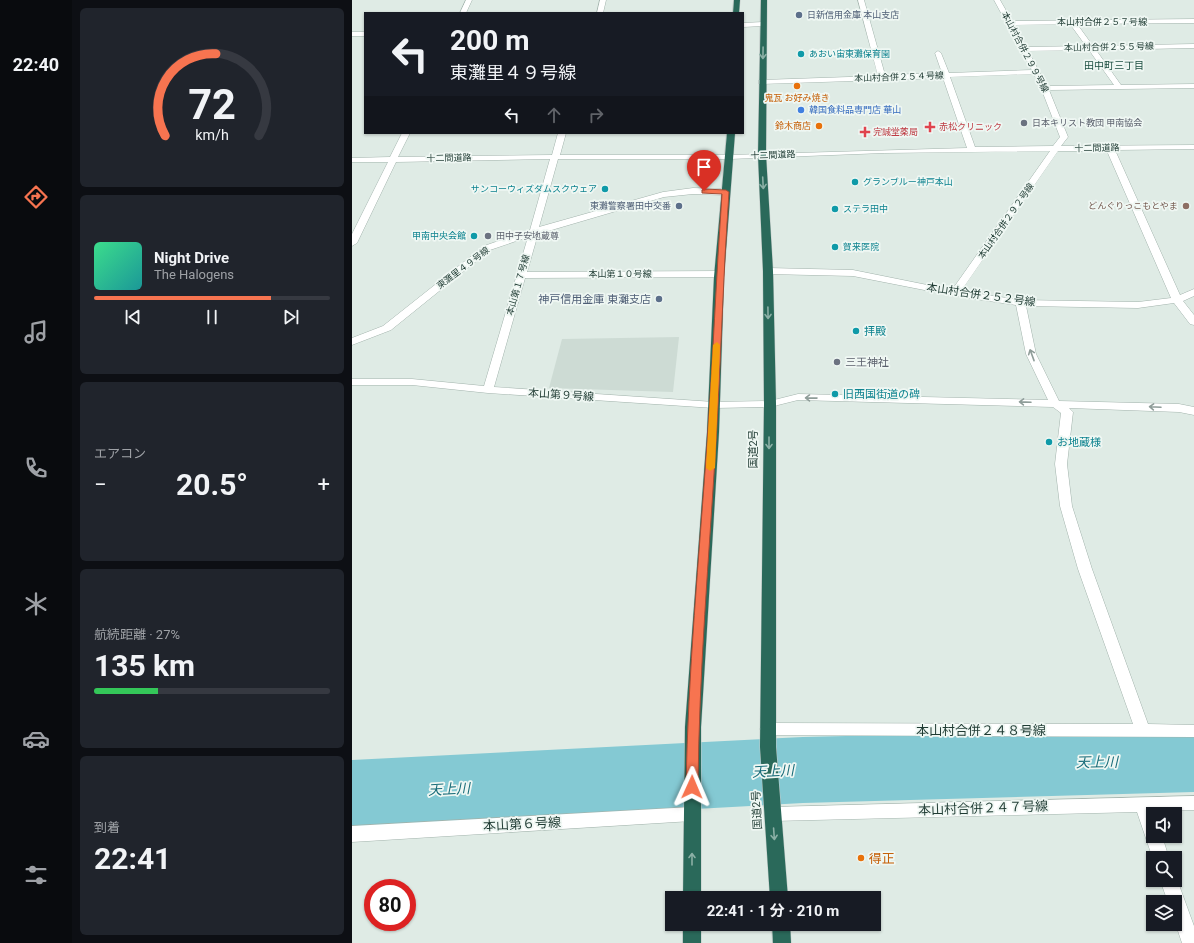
<!DOCTYPE html>
<html lang="ja">
<head>
<meta charset="utf-8">
<style>
	:root { --surface:#171b24; --page:#20242c; --text:#f1f3f6; --muted:#9ea1a6; --line:#363941; --accent:#f77450 }
	body { margin:0; font-family:Roboto,"Noto Sans JP",sans-serif; background:var(--page); color:var(--text); height:100vh; display:flex; flex-direction:column; font-size:15px; white-space:nowrap }
	* { box-sizing:border-box; margin:0 }
	p { font-size:13px; color:var(--muted) }
	.icon { flex:none; width:22px; height:22px; fill:none; stroke:currentColor; stroke-width:2; stroke-linecap:round; stroke-linejoin:round }
	.map { position:relative; flex:1; overflow:hidden }
	.drawer { display:flex; flex-direction:column; gap:8px; padding:8px; background:#0d0f14; width:280px }
	.drawer>* { flex:none }
	.banner { position:absolute; left:12px; top:12px; width:380px; height:122px; border-radius:0px; box-shadow:0 1px 3px #0004; background:#171b24; color:var(--text); overflow:hidden }
	.buttons { position:absolute; left:794px; top:807px; display:grid; gap:8px }
	.buttons a { display:grid; place-items:center; width:36px; height:36px; border-radius:0px; background:var(--surface); box-shadow:0 1px 3px #0004; font-size:20px }
	.speed { position:absolute; left:12px; top:879px; display:flex; gap:8px; font-size:20px; font-weight:700; text-align:center }
	.speed>* { display:grid; place-content:center; width:52px; height:52px; border-radius:50%; background:var(--surface); box-shadow:0 1px 3px #0004; line-height:1 }
	.speed .limit { border:6px solid #d22; background:#fff; color:#111 }
	.pin { position:absolute; display:grid; place-items:center; width:34px; height:34px; color:#fff; margin:-41px -17px; border-radius:50% 50% 50% 0; rotate:-45deg; box-shadow:0 0 4px #0007 }
	.pin .icon { rotate:45deg }
	.me { position:absolute; width:44px; margin:-22px; rotate:1deg; stroke-linejoin:round; filter:drop-shadow(0 0 3px #0008) }
	.turn { display:flex; align-items:center; gap:14px; height:84px; padding:0 20px; font-size:18px }
	.turn .icon { width:52px; height:52px; stroke-width:2.5 }
	.turn b { display:block; font-size:28px; line-height:34px }
	.lanes { display:flex; align-items:center; height:38px; padding:0 20px; background:#0003; justify-content:center; gap:20px; direction:ltr }
	.lanes .off { opacity:.35 }
	.big { font-size:30px; font-weight:700; line-height:1.1 }
	.drawer .widget { flex:1; display:flex; flex-direction:column; justify-content:center; gap:6px; min-width:0; padding:0 14px; border-radius:6px; background:var(--page) }
	.drawer .dial { align-items:center; gap:0 }
	.dial svg { height:104px; overflow:visible; fill:none; stroke:var(--line); stroke-width:7; stroke-linecap:round; text-anchor:middle }
	.dial text { fill:var(--text); stroke:none }
	.song { display:flex; align-items:center; gap:12px }
	.cover { width:48px; height:48px; border-radius:6px; background:linear-gradient(135deg,hsl(150 70% 55%),hsl(180 70% 35%)) }
	.played { height:4px; border-radius:2px; background:linear-gradient(90deg,var(--accent) 75%,var(--line) 75%) }
	.keys { display:flex; justify-content:space-around; direction:ltr }
	.heat { display:flex; justify-content:space-between; align-items:center; font-size:22px; direction:ltr }
	.charge { height:6px; border-radius:3px; background:linear-gradient(90deg,#34c759 27%,var(--line) 0) }
	.trip { position:absolute; left:313px; top:891px; width:216px; height:40px; border-radius:0px; background:var(--surface); box-shadow:0 1px 3px #0004; font-weight:700; line-height:40px; text-align:center }
	main { display:flex; flex:1; min-height:0 }
	.tab-bar { display:flex; flex-direction:column; width:72px; justify-content:space-around; align-items:center; background:#090b0e; color:var(--muted) }
	.tab-bar .icon { width:28px; height:28px }
	.tab-bar .current { color:var(--accent) }
	.tab-bar b { font-size:18px; color:var(--text) }
	.map>svg:first-child { display:block }
	.built { fill:#cddbd4 }
	.lines { fill:none; stroke-linecap:round; stroke-linejoin:round }
	.river { fill:#84c9d3; fill-rule:evenodd }
	.minor-casing { stroke:#a2b3ac; stroke-width:1 }
	.highway-casing { stroke:#c0c8c6; stroke-width:1 }
	.minor { fill:#fff; fill-rule:evenodd }
	.highway { fill:#2a695a; fill-rule:evenodd }
	.oneway { stroke:#8cb0a6 }
	.oneway2 { stroke:#8f9d99 }
	.route { fill:#f77450; stroke:#a14b34 }
	.slow { fill:#f59e0b }
	.service-dot { fill:#5c6f8a; stroke:#eff7f3; stroke-width:1.5 }
	.culture-dot { fill:#0f9aa8; stroke:#eff7f3; stroke-width:1.5 }
	.food-dot { fill:#e8710a; stroke:#eff7f3; stroke-width:1.5 }
	.shop-dot { fill:#3f7fe0; stroke:#eff7f3; stroke-width:1.5 }
	.worship-dot { fill:#6b7280; stroke:#eff7f3; stroke-width:1.5 }
	.health-dot { fill:#e0444e; stroke:#eff7f3; stroke-width:1.5 }
	.education-dot { fill:#8d6e63; stroke:#eff7f3; stroke-width:1.5 }
	.labels { text-anchor:middle; dominant-baseline:central; stroke-width:3.5; stroke-linejoin:round; paint-order:stroke }
	.far-service-label { font-size:9px; fill:#4e5e75; stroke:#eff7f3; text-anchor:start }
	.far-street-label { font-size:9px; fill:#1f3b33; stroke:#eff7f3 }
	.far-culture-label { font-size:9px; fill:#0d838f; stroke:#eff7f3; text-anchor:start }
	.far-food-label { font-size:9px; fill:#c56008; stroke:#eff7f3 }
	.far-shop-label { font-size:9px; fill:#366cbe; stroke:#eff7f3; text-anchor:start }
	.far-worship-label { font-size:9px; fill:#5b616d; stroke:#eff7f3; text-anchor:start }
	.far-health-label { font-size:9px; fill:#be3a42; stroke:#eff7f3; text-anchor:start }
	.far-education-label { font-size:9px; fill:#785e54; stroke:#eff7f3; text-anchor:end }
	.far-neighbourhood-label { font-size:10px; fill:#1b4e40; stroke:#eff7f3 }
	.street-label { font-size:11px; fill:#1f3b33; stroke:#eff7f3 }
	.service-label { font-size:11px; fill:#4e5e75; stroke:#eff7f3; text-anchor:end }
	.culture-label { font-size:11px; fill:#0d838f; stroke:#eff7f3; text-anchor:start }
	.worship-label { font-size:11px; fill:#5b616d; stroke:#eff7f3; text-anchor:start }
	.near-street-label { font-size:13px; fill:#1f3b33; stroke:#eff7f3 }
	.near-food-label { font-size:13px; fill:#c56008; stroke:#eff7f3; text-anchor:start }
	.near-water-label { font-size:14px; font-style:italic; fill:#186c79; stroke:#eff7f3 }
</style>
</head>
<body>
<main>
<nav class="tab-bar">
<b>22:40</b>
<svg class="icon current" aria-label="directions" viewBox="0 0 24 24"><path d="M12 3l9 9-9 9-9-9zM9 14v-3h6M13 9l2 2-2 2"/></svg>
<svg class="icon" aria-label="music" viewBox="0 0 24 24"><path d="M9 18V5l10-2v13"/><circle cx="6" cy="18" r="3"/><circle cx="16" cy="16" r="3"/></svg>
<svg class="icon" aria-label="phone" viewBox="0 0 24 24"><path d="M5 4h4l2 5-3 2q2 4 5 5l2-3 5 2v4C11 20 4 13 5 4z"/></svg>
<svg class="icon" aria-label="climate" viewBox="0 0 24 24"><path d="M12 3v18M4 7l16 10M4 17L20 7"/></svg>
<svg class="icon" aria-label="car" viewBox="0 0 24 24"><path d="M5 17H2v-5l4-1 3-4h7l3 4 3 1v5h-3M9 17h6M6 11h13"/><circle cx="7" cy="17" r="2"/><circle cx="17" cy="17" r="2"/></svg>
<svg class="icon" aria-label="filters" viewBox="0 0 24 24"><path d="M4 7h16M4 17h16"/><circle cx="9" cy="7" r="2"/><circle cx="15" cy="17" r="2"/></svg>
</nav>
<section class="drawer">
<div class="widget dial"><svg viewBox="0 0 100 80">
<path d="M14 69A42 42 0 1 1 86 69"/>
<path d="M14 69A42 42 0 0 1 53 6" stroke="#f77450"/>
<text x="50" y="56" font-size="32" font-weight="700">72</text>
<text x="50" y="72" font-size="11">km/h</text>
</svg></div>
<div class="widget">
<div class="song"><i class="cover"></i><div><b>Night Drive</b><p>The Halogens</p></div></div>
<div class="played"></div>
<div class="keys"><svg class="icon" aria-label="previous" viewBox="0 0 24 24"><path d="M18 5L8 12l10 7zM5 5v14"/></svg><svg class="icon" aria-label="pause" viewBox="0 0 24 24"><path d="M8 5v14M16 5v14"/></svg><svg class="icon" aria-label="next" viewBox="0 0 24 24"><path d="M6 5l10 7-10 7zM19 5v14"/></svg></div>
</div>
<div class="widget"><p>エアコン</p>
<div class="heat"><a>−</a><b class="big">20.5°</b><a>+</a></div>
</div>
<div class="widget"><p>航続距離 · 27%</p><b class="big">135 km</b><div class="charge"></div></div>
<div class="widget"><p>到着</p><b class="big">22:41</b></div>
</section>
<div class="map">
<svg width="842" height="943" viewBox="0 0 842 943">
	<rect width="100%" height="100%" fill="#dfebe5"/>
	<path class="built" d="M327 337 321 392 197 388 210 339Z"/>
	<g class="lines">
		<path class="river" d="M842 728V792L451 803 0 828V760L451 737Z"/>
		<g class="minor-casing">
			<path id="minor" d="M114 0H120L114 13H108Z
				M248 0H254L251 13H245Z
				M506 0H512L533 75 590 73 583 53 586 51 589 53 597 73 680 70 642 0H648L660 21 842 19V23L725 24 741 46 842 44V48L744 50 769 85 842 84V88L697 90 716 137 709 146 842 145V149L763 150 828 295 842 289V296L831 301 842 315V325L838 324 822 303 786 308 674 306 684 354 707 401 827 404 842 407V415L827 412 717 408 721 412 715 464 720 506 740 569 796 724 842 725V737L416 735 411 734 408 729 411 724 416 723 781 724 726 569 708 506 703 464 709 413 701 407 446 400 418 407 362 408 136 393 60 385H0V379H60L132 386 176 237 138 250 39 330 0 345V338L31 326 132 246 178 230 198 159 44 162 5 243 0 246V234L36 162H0V158L38 157 50 133H58L46 157 200 155 206 133H214L208 155H377L615 148 591 78 407 84V80H410L526 76ZM718 24 734 46 674 47 662 25ZM737 50 762 85 695 86 676 51ZM682 74 689 88 708 137 701 146 623 147 598 77ZM698 151 600 290 501 270 416 268 411 271 416 274 501 276 603 296 664 305 674 354 696 400 446 394 418 401 362 402 142 387 173 278 368 277 373 274 368 271 175 272 186 234 312 197 341 194 374 195 378 192 374 189 341 188 311 192 187 227 206 159H377L532 153ZM706 151H755L819 298 786 302 668 300 609 291Z
				M391 23 411 22 414 24 411 26 391 27Z
				M0 32H13V36H0Z
				M842 796V810L802 811 801 836H810L817 858 801 859 785 812 421 821 415 819 413 814 415 809 421 807Z
				M340 807 346 809 348 814 346 819 340 821 0 842V826Z
				M823 874 842 926V943H830L823 922V902H816L808 880H823Z"/>
		</g>
		<g class="highway-casing">
			<path id="highway" d="M382 0H388L387 13H381Z
				M409 0H415L414 155 421 271 424 404V747L436 898H418L408 747 412 404 411 271 406 155Z
				M375 133H383L372 277 367 432 349 727V898H331L333 727 355 432 362 277Z
				M331 924H349V943H331Z
				M420 924H438L439 943H421Z"/>
		</g>
		<use href="#minor" class="minor"/>
		<use href="#highway" class="highway"/>
	</g>
	<defs><path id="oneway-shaft" d="M-6 0H5M1.5-3L5.5 0L1.5 3" fill="none" stroke-width="1.6" stroke-linecap="round" stroke-linejoin="round"/></defs>
	<g class="oneway">
		<use href="#oneway-shaft" transform="translate(411 53) rotate(91)"/>
		<use href="#oneway-shaft" transform="translate(411 183) rotate(87)"/>
		<use href="#oneway-shaft" transform="translate(416 313) rotate(89)"/>
		<use href="#oneway-shaft" transform="translate(417 443) rotate(90)"/>
		<use href="#oneway-shaft" transform="translate(422 834) rotate(86)"/>
		<use href="#oneway-shaft" transform="translate(340 859) rotate(-90)"/>
	</g>
	<g class="oneway2">
		<use href="#oneway-shaft" transform="translate(680 355) rotate(-110)"/>
		<use href="#oneway-shaft" transform="translate(459 398) rotate(-179)"/>
		<use href="#oneway-shaft" transform="translate(673 402) rotate(-178)"/>
		<use href="#oneway-shaft" transform="translate(803 407) rotate(-177)"/>
	</g>
	<path class="route" d="M352 189 374 190 377 192C371 275 369 359 364 443 357 557 347 672 346 787L344 791 340 793 336 791 334 787C336 673 347 558 355 444 361 360 364 277 370 194L350 193V190Z"/>
	<path class="slow" d="M365 342 368 345 363 468 358 471 354 468 361 345Z"/>
	<g class="service-dot">
		<circle cx="447" cy="15" r="4"/>
		<circle cx="327" cy="206" r="4"/>
		<circle cx="307" cy="299" r="4"/>
	</g>
	<g class="culture-dot">
		<circle cx="449" cy="54" r="4"/>
		<circle cx="503" cy="182" r="4"/>
		<circle cx="253" cy="189" r="4"/>
		<circle cx="483" cy="209" r="4"/>
		<circle cx="122" cy="236" r="4"/>
		<circle cx="483" cy="247" r="4"/>
		<circle cx="504" cy="331" r="4"/>
		<circle cx="483" cy="394" r="4"/>
		<circle cx="697" cy="442" r="4"/>
	</g>
	<g class="food-dot">
		<circle cx="445" cy="86" r="4"/>
		<circle cx="467" cy="126" r="4"/>
		<circle cx="509" cy="858" r="4"/>
	</g>
	<circle class="shop-dot" cx="449" cy="110" r="4"/>
	<g class="worship-dot">
		<circle cx="672" cy="123" r="4"/>
		<circle cx="136" cy="236" r="4"/>
		<circle cx="485" cy="362" r="4"/>
	</g>
	<g class="health-dot">
		<path d="M576 121h4v4h4v4h-4v4h-4v-4h-4v-4h4z"/>
		<path d="M511 126h4v4h4v4h-4v4h-4v-4h-4v-4h4z"/>
	</g>
	<circle class="education-dot" cx="834" cy="206" r="4"/>
	<g class="labels">
		<g class="far-service-label">
			<text x="455" y="15">日新信用金庫 本山支店</text>
			<text x="319" y="206" text-anchor="end">東灘警察署田中交番</text>
		</g>
		<g class="far-street-label">
			<text x="750" y="22">本山村合併２５７号線</text>
			<text transform="translate(757 47) rotate(-1)">本山村合併２５５号線</text>
			<text transform="translate(673 52) rotate(62)">本山村合併２９９号線</text>
			<text transform="translate(547 77) rotate(-2)">本山村合併２５４号線</text>
			<text transform="translate(745 148) rotate(-1)">十二間道路</text>
			<text transform="translate(421 155) rotate(-2)">十二間道路</text>
			<text transform="translate(97 158) rotate(-1)">十二間道路</text>
			<text transform="translate(654 221) rotate(-55)">本山村合併２９２号線</text>
			<text transform="translate(111 268) rotate(-37)">東灘里４９号線</text>
			<text x="268" y="274">本山第１０号線</text>
			<text transform="translate(166 285) rotate(-74)">本山第１７号線</text>
		</g>
		<g class="far-culture-label">
			<text x="457" y="54">あおい宙東灘保育園</text>
			<text x="511" y="182">グランブルー神戸本山</text>
			<text x="245" y="189" text-anchor="end">サンコーウィズダムスクウェア</text>
			<text x="491" y="209">ステラ田中</text>
			<text x="114" y="236" text-anchor="end">甲南中央会館</text>
			<text x="491" y="247">賀来医院</text>
		</g>
		<g class="far-food-label">
			<text x="445" y="98">鬼瓦 お好み焼き</text>
			<text x="459" y="126" text-anchor="end">鈴木商店</text>
		</g>
		<g class="far-shop-label">
			<text x="457" y="110">韓国食料品専門店 華山</text>
		</g>
		<g class="far-worship-label">
			<text x="680" y="123">日本キリスト教団 甲南協会</text>
			<text x="144" y="236">田中子安地蔵尊</text>
		</g>
		<g class="far-health-label">
			<text x="587" y="127">赤松クリニック</text>
			<text x="521" y="132">完誠堂薬局</text>
		</g>
		<g class="far-education-label">
			<text x="826" y="206">どんぐりっこもとやま</text>
		</g>
		<g class="far-neighbourhood-label">
			<text x="762" y="65">田中町三丁目</text>
		</g>
		<g class="street-label">
			<text transform="translate(629 295) rotate(8)">本山村合併２５２号線</text>
			<text transform="translate(209 395) rotate(4)">本山第９号線</text>
			<text transform="translate(401 449) rotate(-90)">国道2号</text>
			<text transform="translate(405 810) rotate(-93)">国道2号</text>
		</g>
		<g class="service-label">
			<text x="299" y="299">神戸信用金庫 東灘支店</text>
		</g>
		<g class="culture-label">
			<text x="512" y="331">拝殿</text>
			<text x="491" y="394">旧西国街道の碑</text>
			<text x="705" y="442">お地蔵様</text>
		</g>
		<g class="worship-label">
			<text x="493" y="362">三王神社</text>
		</g>
		<g class="near-street-label">
			<text x="629" y="730">本山村合併２４８号線</text>
			<text transform="translate(631 808) rotate(-2)">本山村合併２４７号線</text>
			<text transform="translate(170 824) rotate(-3)">本山第６号線</text>
		</g>
		<g class="near-food-label">
			<text x="517" y="858">得正</text>
		</g>
		<g class="near-water-label">
			<text transform="translate(745 762) rotate(-1)">天上川</text>
			<text transform="translate(421 771) rotate(-3)">天上川</text>
			<text transform="translate(97 789) rotate(-3)">天上川</text>
		</g>
	</g>
</svg>
<div class="buttons">
<a><svg class="icon" aria-label="sound" viewBox="0 0 24 24"><path d="M4 9h4l5-4v14l-5-4H4zM17 9q2 3 0 6"/></svg></a>
<a><svg class="icon" aria-label="search" viewBox="0 0 24 24"><circle cx="10" cy="10" r="6"/><path d="M15 15l6 6"/></svg></a>
<a><svg class="icon" aria-label="layers" viewBox="0 0 24 24"><path d="M12 4l9 5-9 5-9-5zM3 14l9 5 9-5"/></svg></a>
</div>
<div class="speed"><div class="limit">80</div></div>
<div class="pin" style="left:352px;top:191px;background:#d93025"><svg class="icon" aria-label="arrive" viewBox="0 0 24 24"><path d="M6 21V4h12l-3 4 3 4H6"/></svg></div>
<svg class="me" style="left:340px;top:787px" viewBox="-20 -20 40 40"><path d="M0-17L14 15 0 8-14 15z" fill="#f77450" stroke="#fff" stroke-width="4"/></svg>
<div class="trip">22:41 · 1 分 · 210 m</div>
<div class="banner">
<div class="turn"><svg class="icon" aria-label="left" viewBox="0 0 24 24"><path d="M17 20v-9H6M10 6l-5 5 5 5"/></svg><div><b>200 m</b>東灘里４９号線</div></div>
<div class="lanes"><svg class="icon" aria-label="left" viewBox="0 0 24 24"><path d="M17 20v-9H6M10 6l-5 5 5 5"/></svg><svg class="icon off" aria-label="ahead" viewBox="0 0 24 24"><path d="M12 20V5M6 11l6-6 6 6"/></svg><svg class="icon off" aria-label="right" viewBox="0 0 24 24"><path d="M7 20v-9h11M14 6l5 5-5 5"/></svg></div>
</div>
</div>
</main>
</body>
</html>
